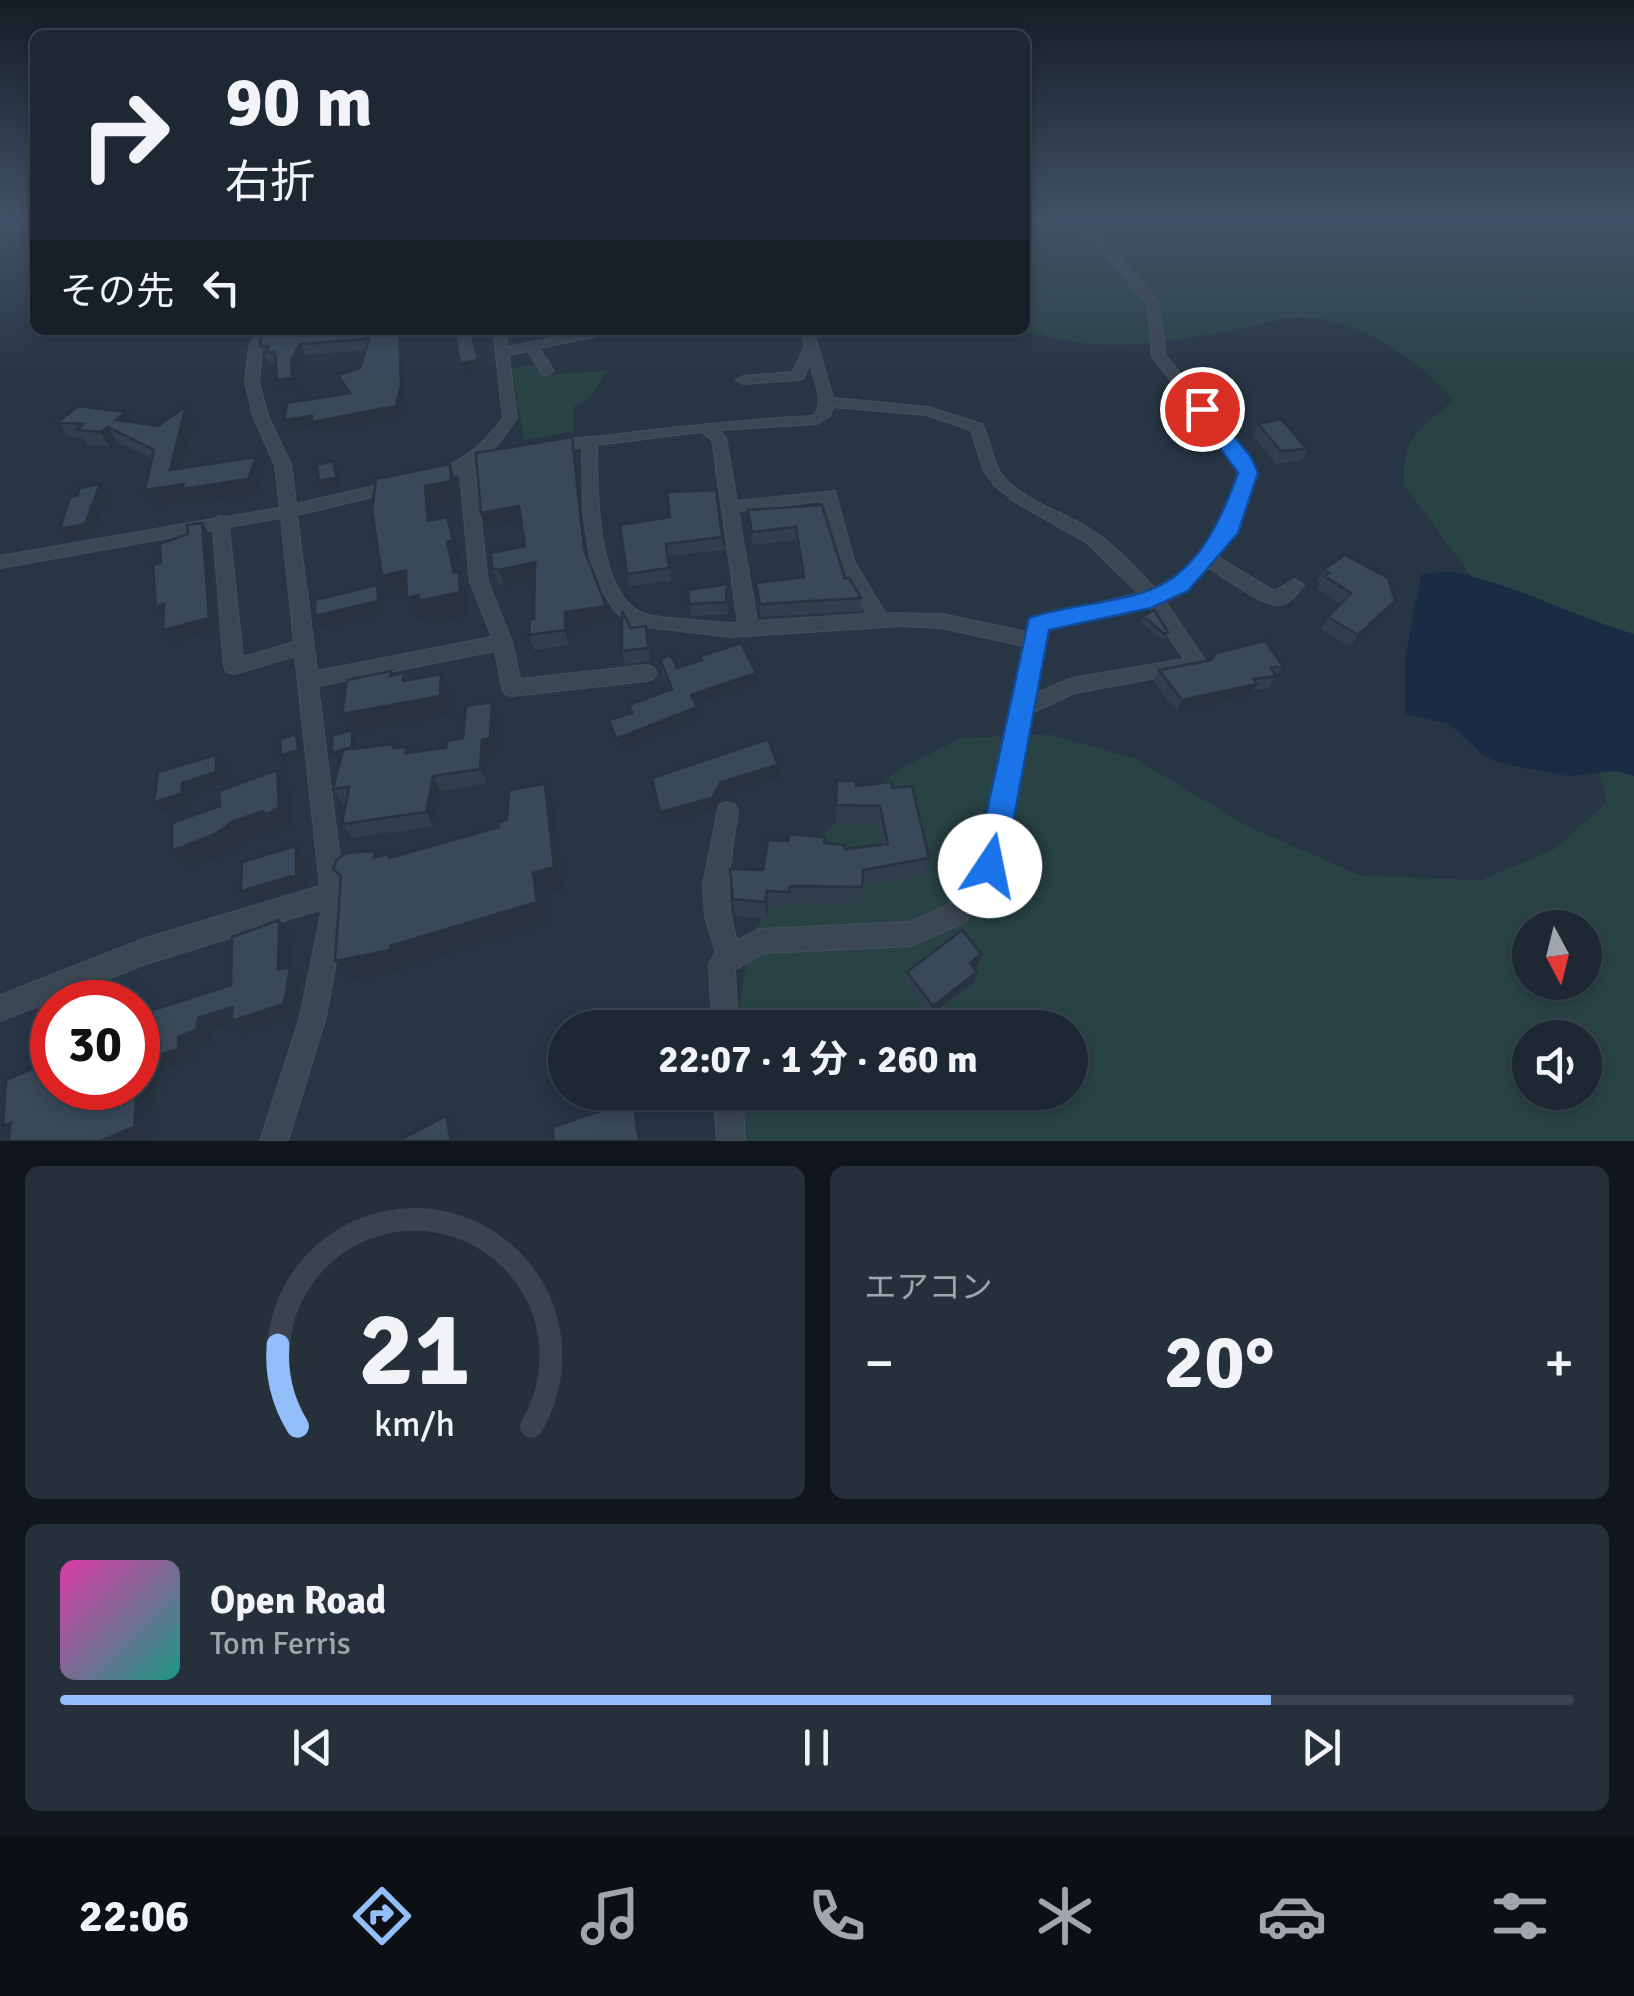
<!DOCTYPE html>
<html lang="ja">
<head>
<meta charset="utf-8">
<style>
	:root { --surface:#1d2833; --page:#25303b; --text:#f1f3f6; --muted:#a0a6ac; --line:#3b444e; --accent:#92bff9 }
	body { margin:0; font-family:Signika,"Noto Sans JP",sans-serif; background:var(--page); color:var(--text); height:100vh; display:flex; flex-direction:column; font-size:38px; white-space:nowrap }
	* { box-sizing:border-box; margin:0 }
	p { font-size:32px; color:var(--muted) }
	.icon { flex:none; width:55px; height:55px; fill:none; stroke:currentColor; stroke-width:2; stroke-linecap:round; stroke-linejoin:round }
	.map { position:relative; height:1141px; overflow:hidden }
	.details { display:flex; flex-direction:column; gap:25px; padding:25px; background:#10161c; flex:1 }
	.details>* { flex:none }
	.banner { position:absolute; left:30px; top:30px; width:1000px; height:305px; border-radius:15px; box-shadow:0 5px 15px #0003,0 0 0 2px var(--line); background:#1d2833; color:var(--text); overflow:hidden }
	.needle { width:65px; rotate:173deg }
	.controls { position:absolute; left:1512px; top:910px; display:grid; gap:20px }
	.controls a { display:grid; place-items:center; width:90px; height:90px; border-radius:50%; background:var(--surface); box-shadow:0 5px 15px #0003,0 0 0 2px var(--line); font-size:50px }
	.speed { position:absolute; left:30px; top:980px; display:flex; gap:20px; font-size:50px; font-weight:700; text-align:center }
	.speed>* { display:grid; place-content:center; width:130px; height:130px; border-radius:50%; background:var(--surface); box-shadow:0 5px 15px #0003,0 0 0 2px var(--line); line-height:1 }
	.speed .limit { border:15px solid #d22; background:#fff; color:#111 }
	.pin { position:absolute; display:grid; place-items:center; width:85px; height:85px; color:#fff; margin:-42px; border:5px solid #fff; border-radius:50%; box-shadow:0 2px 10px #0007 }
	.me { position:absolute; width:110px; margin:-55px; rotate:11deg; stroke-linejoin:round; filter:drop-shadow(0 0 8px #0008) }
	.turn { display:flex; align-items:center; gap:35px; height:210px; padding:0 30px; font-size:45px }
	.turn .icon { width:130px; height:130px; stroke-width:2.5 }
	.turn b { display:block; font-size:70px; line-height:85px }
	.then { display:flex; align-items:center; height:95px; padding:0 30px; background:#0003; gap:20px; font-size:38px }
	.big { font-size:75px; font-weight:700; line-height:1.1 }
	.details .tile { flex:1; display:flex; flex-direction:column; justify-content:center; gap:15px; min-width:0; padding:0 35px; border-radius:15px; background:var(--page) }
	.details .dial { align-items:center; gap:0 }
	.dial svg { height:260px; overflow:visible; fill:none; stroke:var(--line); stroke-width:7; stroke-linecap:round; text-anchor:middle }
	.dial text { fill:var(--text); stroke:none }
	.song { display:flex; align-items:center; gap:30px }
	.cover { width:120px; height:120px; border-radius:15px; background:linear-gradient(135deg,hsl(320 70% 55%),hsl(170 70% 35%)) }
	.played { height:10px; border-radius:5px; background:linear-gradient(90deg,var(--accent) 80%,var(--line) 80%) }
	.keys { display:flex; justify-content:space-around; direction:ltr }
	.heat { display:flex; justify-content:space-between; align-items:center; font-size:55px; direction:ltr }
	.details .tiles { flex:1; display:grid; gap:25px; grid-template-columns:1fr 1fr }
	.tile:last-child { grid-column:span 2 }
	.trip { position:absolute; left:548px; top:1010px; width:540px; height:100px; border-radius:50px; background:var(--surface); box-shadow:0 5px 15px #0003,0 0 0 2px var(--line); font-weight:700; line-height:100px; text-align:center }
	.tab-bar { display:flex; height:160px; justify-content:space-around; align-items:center; background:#0c1014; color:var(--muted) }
	.tab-bar .icon { width:70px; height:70px }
	.tab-bar .active { color:var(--accent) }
	.tab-bar b { font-size:45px; color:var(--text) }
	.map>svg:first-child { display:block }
	.green { fill:#294345; fill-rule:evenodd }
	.water { fill:#192c43 }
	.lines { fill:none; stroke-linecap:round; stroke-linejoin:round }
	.street-casing { stroke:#45505d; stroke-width:2 }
	.street { fill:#3c4754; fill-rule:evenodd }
	.wall { fill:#313f4d }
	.shaded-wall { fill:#28333f }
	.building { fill:#39495a; stroke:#28333f; stroke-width:2.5 }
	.route { fill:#1a73e8; stroke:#114b97; stroke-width:2.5 }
</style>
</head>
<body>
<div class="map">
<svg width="1634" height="1141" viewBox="0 0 1634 1141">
	<rect width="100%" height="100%" fill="#273544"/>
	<path class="green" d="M1025 219H1634V1141H741L737 1093 1070 1092V1028H735L753 931 819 837 896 771 961 738 1048 734 1134 758 1249 827 1362 876 1481 880 1555 849 1607 802 1591 738 1404 485C1401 436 1420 429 1454 400 1421 360 1357 319 1303 317 1285 316 1262 325 1243 328 1171 342 1095 357 1025 329ZM1530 928H1585V982H1530ZM1530 1038H1585V1092H1530Z
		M537 364 542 375 607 371 591 397 574 406V431L524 440 512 368Z"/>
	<path class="water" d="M1448 571C1516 584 1569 615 1634 634V776L1616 771 1568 776 1500 763 1483 755 1450 724 1405 714V659L1421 575Z"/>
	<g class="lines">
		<g class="street-casing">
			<path id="street" d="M0 219H10L0 223Z
				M1068 219H1079L1111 247 1158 301 1166 356 1252 462C1258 493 1238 533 1218 557L1274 591 1295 579 1304 585C1299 592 1289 604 1280 605 1263 607 1224 577 1209 568L1183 589 1163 598 1204 659 1207 664 1204 669 1075 693 1031 713 1002 866 965 922 911 946 763 953 735 970 738 1028H712L709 963 716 952 705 917 703 885 719 805 727 802 735 805 738 812C731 857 722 896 737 940L760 929 910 922 947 906 979 862 1024 646 942 628 900 626 730 637 631 625 615 611 600 587 591 564 583 513 582 447 551 452 543 447C558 437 585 438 603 436 673 427 743 420 813 416 826 402 814 381 810 364L803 379 798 380 743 384 736 380 743 376 793 372 805 346 801 330H813L833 398 928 407 982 424C992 440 991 461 1002 475 1024 502 1062 511 1090 529 1114 544 1135 566 1154 588 1196 569 1246 512 1236 463L1152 357 1148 305 1103 251ZM833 407 926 415 971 430 983 469 994 485 1015 502 1087 543 1138 593 1031 620 1027 632 942 614 885 613 854 561 835 491 737 501 726 438 718 430 817 424 830 416ZM701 432 712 440 738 623C724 623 656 618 644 614 596 596 597 487 597 445ZM822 501 836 561 867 614 757 621 738 511ZM1147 604 1184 659 1072 678 1034 694 1046 629Z
				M258 330H270L262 347 259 382 268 416 291 465 296 504 396 481 404 486 402 490 297 515 317 671 492 637 470 582 460 473 431 483 423 478 425 475C462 461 479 450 503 418L493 330H505L508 347 590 330H614L608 334 539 348 554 371 547 375 542 374 528 351 509 355 517 418 499 443 489 452H500L503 455 500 458 475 467 488 582 512 642 520 679 647 665 654 668 657 673 654 678 647 681 512 696 505 694 502 688 495 651 318 686 346 907 326 1017 288 1141H260L300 1017 322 909 146 964 0 1021V995L146 938 320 886 295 656 234 674 227 672 224 667 213 530 0 568V556L213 519 220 516 226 517 280 508 275 465 253 416 245 382 249 347ZM281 518 294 642 243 657 229 527Z
				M714 1092H742L745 1141H717Z"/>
		</g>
		<use href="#street" class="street"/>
	</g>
	<path class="wall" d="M1100 219H1140L1139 221 1109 226Z
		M265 330H331L336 333 338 330H401L405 396 400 417 317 433 314 427 289 431 347 394 338 375 360 368 366 350 305 355 296 371 297 388 282 391 277 380 276 363H270L260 346Z
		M186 406 195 421 184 468 256 457 264 473 256 495 192 504 189 500 156 505 145 490 152 459 117 442 110 447 88 445 83 438 68 436 58 422 133 423 158 426Z
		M1258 424 1307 449 1302 461 1276 464 1253 436Z
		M575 452 586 556 606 606 610 621 569 628V645L534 650 529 635 534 619 535 579 504 585 498 583 492 568 525 546 521 521 486 528 481 513Z
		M716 490 724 550 668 556 671 581 629 586 627 574 670 517Z
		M822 505 845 578 861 598V611L761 617 756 583 802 577 796 540 753 545 748 510Z
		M1324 569 1387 613 1350 647 1321 629 1328 617 1341 604 1317 588 1320 583 1317 582Z
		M727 584 728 614 691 616 689 604Z
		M1143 616 1168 632 1166 638 1162 640 1141 622Z
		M631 628 649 638 650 661 625 664 622 651Z
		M701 656 757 684 696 705 698 719 619 750 609 720 631 713 629 705 670 690 662 671 660 659 677 668 701 660Z
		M1283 666 1269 688 1253 691 1250 696 1177 712 1154 682 1159 670Z
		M404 673 407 680 449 693V715L353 733 355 736 356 749 394 744 396 748 406 747 409 753 446 748 463 738 492 702 498 717 496 753 489 754 487 783 441 791 434 826 352 838 342 824 346 803 343 804 333 789 341 758 336 759 332 753 393 675Z
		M837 781 856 786 893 788 929 858 926 875 862 887 860 904 791 903 790 909 768 908 766 919 735 916 733 899 763 870 825 843 845 849 883 844 879 824 836 823Z
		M978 965 974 968 977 972 974 982 930 1016 905 982 907 972Z"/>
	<path class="shaded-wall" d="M1110 219H1140L1139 221 1109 226Z
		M399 330H401L402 334 405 396 400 417 317 433 314 427 289 431 284 420 396 406Z
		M472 330 481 371 464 374 460 363Z
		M300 344 305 355 296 371 297 388 282 391 277 380Z
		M186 406 195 421 179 485 256 457 264 473 256 495 192 504 189 500 156 505 145 490 170 470Z
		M126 412 136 427 116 420Z
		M108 427 117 442 110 447 100 432Z
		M572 437 575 452 587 565 584 549Z
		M333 461 339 474 341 490 325 494 319 481Z
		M450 464 458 487 459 504 434 508 437 544 428 521 425 486Z
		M100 484 108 495 93 535 68 540 60 529Z
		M519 506 523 521 486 528 481 513Z
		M447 517 455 540 461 563 456 565 459 580V572L468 595 469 615 430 624 427 619 418 621 407 598 454 573 447 542Z
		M202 523 210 534 217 630 172 642 163 630Z
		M535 562 540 578 504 585 499 570Z
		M406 570 417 593 393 599 382 576Z
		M377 585 383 598 384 613 323 629 315 616Z
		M1395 601 1387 613 1350 647 1358 635Z
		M164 604 165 619 156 607Z
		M606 606 610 621 569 628V645L565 630V612Z
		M756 673 757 684 692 706 691 695Z
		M441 674 449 693V715L353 733 355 736 356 753 336 759 332 753 352 730 342 714Z
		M1257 684 1250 696 1177 712 1182 700Z
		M492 702 498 717 496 753 489 754 487 783 480 769 482 740Z
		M697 707 698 719 619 750 616 739Z
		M296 734 300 741 302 756 285 761 281 755Z
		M216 755 225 766 224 782 191 794 190 804 164 813 154 802 182 783Z
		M778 765 779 777 722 795 714 810 663 824 660 812 721 782Z
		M277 770 291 788 293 825 279 833 276 829 250 839 231 852 189 868 172 851Z
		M433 776 441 791 434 826 426 812Z
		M545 784 554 807 563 889 543 895 547 923 406 967V970L353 981 335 961 390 946 533 873Z
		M296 846 305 858 306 886 252 902 241 891Z
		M767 891 768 908 766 919 765 902Z
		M279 920 290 933 291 968 302 979 296 1016 245 1033 233 1023 213 1030 211 1041 193 1048 194 1060 156 1072 152 1137 142 1141H100L140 1061 178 1037 198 1018 278 970Z
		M981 954 978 965 967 973 970 963Z
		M977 972 974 982 930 1016 933 1006Z
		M633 1100 637 1108 642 1141H639Z
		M446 1116 456 1127 459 1141H451Z"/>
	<path class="building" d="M265 330H328L336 333 338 330H371L365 339 300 344 291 360 292 378 277 380 275 352H265L269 346H260L261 337Z
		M372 330H399L401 385 396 406 312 422V416L284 420 287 403 350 393 338 375 360 368Z
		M454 330H471L478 360 460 363Z
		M78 406 126 412 116 420 158 426 186 406 170 470 256 457 248 479 182 489 184 484 145 490 154 450 108 427 100 432 77 430 83 424 58 422Z
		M1281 419 1307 449 1281 451 1258 424Z
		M572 437 584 549 606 606 565 612V630L529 635 530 620 534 619 535 562 499 570 492 568 491 553 525 546 519 506 481 513 476 453Z
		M333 461 336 477 319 481 317 465Z
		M450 464 451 481 425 486 428 521 447 517 453 540 447 542 454 573 459 572 460 592 419 601V595L407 598 406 570 382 576 372 511 376 479Z
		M100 484 85 524 60 529 70 497 78 495 79 488Z
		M716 490 722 537 666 544 669 568 627 574 620 525 670 517 667 492Z
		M822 505 845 578H849L861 598 760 604 756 583 804 577 796 527 752 532 748 510Z
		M202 523 209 618 163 630 164 604 156 607 153 565 161 563 160 544 188 534 187 525Z
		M1345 555 1388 578 1395 601 1358 635 1328 617 1351 593 1324 576 1329 573 1324 569Z
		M727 584 726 602 689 604 688 590Z
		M377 585 378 601 315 616V600Z
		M1154 610 1168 632 1164 634 1143 616Z
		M622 611 631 628 646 626 648 648 622 651Z
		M1265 641 1283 666 1271 668 1276 676 1254 679 1257 684 1182 700 1159 670 1211 660 1216 653Z
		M741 643 756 673 691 695 697 707 616 739 609 720 632 713 629 705 672 689 660 659 671 655 677 668 702 660 701 656Z
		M391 671 390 676 404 673 403 681 441 674 440 696 342 714 347 680Z
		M492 702 490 738 482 740 480 769 433 776 426 812 342 824 349 787 333 789 343 750 394 744 393 748 406 747V753L446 748 447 741 463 738 466 706Z
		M352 730V747L332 753V736Z
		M296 734 298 750 281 755 280 739Z
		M768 739 778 765 721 782 712 798 660 812 652 778Z
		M216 755V772L182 783 181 794 154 802 158 772Z
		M277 770 279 807 265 815 263 811 234 821 215 834 172 851V823L220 806 219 791Z
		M837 781H856V786L891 782 893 788 912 786 929 858 863 870 862 887 790 886 789 892 767 891 765 902 733 899 730 869 763 870 768 840 788 841 789 834 825 837 824 843 845 845V849L888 844 880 806 836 805Z
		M545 784 554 867 533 873 537 902 390 946V950L335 961 341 876 333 869 337 859 347 853 374 851V858L389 853V858L499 827V822L507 819 509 790Z
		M296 846V875L241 891 242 862Z
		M279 920 278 970 290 967 284 1004 231 1021 233 1007 198 1018 196 1030 178 1037V1049L140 1061 138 1087V1034L150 1028 153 1010 231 985 232 937Z
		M962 930 981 954 970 963 977 972 933 1006 907 972Z
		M52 1060V1088H137L134 1127 100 1141H8L11 1123 3 1126 6 1080Z
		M633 1100 639 1141H554L553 1127Z
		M446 1116 451 1141H398Z"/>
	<linearGradient id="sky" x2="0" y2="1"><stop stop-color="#151d25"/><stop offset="0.58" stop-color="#415167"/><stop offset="1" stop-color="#415167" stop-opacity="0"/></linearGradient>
	<rect width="1634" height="379" fill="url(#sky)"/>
	<path class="route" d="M1195 405H1208L1251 457 1258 473 1238 533 1188 591 1151 608 1049 630 1005 866 1001 876 990 880 979 876 975 866 1029 618C1067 605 1107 604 1144 592 1197 576 1221 520 1238 473L1192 409Z"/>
</svg>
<div class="controls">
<a><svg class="needle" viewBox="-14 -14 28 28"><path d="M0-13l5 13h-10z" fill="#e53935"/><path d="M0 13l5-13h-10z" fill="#a0a6ac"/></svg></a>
<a><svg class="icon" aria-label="sound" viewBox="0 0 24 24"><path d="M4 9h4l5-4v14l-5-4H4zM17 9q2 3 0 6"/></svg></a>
</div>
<div class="speed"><div class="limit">30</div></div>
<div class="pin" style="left:1202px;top:409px;background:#d93025"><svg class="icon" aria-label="arrive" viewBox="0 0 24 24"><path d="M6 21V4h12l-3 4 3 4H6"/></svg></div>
<svg class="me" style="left:990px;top:866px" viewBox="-20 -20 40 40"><circle r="19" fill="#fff"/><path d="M0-13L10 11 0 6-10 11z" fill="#1a73e8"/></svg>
<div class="trip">22:07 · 1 分 · 260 m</div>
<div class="banner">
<div class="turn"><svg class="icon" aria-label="right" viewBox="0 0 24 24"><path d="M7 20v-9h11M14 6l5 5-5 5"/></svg><div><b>90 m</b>右折</div></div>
<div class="then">その先<svg class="icon" aria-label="left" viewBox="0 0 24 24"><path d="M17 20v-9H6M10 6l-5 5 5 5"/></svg></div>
</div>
</div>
<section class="details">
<div class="tiles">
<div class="tile dial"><svg viewBox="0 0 100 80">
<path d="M14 69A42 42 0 1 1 86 69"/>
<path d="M14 69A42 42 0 0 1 8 44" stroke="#92bff9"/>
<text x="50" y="56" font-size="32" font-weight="700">21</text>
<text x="50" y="72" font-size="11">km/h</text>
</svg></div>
<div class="tile"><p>エアコン</p>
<div class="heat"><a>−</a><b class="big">20°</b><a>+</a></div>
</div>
<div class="tile">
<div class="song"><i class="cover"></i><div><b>Open Road</b><p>Tom Ferris</p></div></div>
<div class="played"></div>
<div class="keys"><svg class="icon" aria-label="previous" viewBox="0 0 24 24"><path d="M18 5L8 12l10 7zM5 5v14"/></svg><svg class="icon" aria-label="pause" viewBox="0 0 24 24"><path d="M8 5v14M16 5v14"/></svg><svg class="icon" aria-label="next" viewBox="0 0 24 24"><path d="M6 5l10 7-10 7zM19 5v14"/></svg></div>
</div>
</div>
</section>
<nav class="tab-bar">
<b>22:06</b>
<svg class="icon active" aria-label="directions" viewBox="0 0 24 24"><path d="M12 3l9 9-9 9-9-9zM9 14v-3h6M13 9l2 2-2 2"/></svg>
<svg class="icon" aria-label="music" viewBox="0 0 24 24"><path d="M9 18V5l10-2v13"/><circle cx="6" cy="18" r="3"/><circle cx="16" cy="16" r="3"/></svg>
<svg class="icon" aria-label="phone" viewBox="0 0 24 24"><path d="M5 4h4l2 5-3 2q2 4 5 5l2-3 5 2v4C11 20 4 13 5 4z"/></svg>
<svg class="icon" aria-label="climate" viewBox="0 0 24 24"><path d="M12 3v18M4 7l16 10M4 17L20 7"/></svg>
<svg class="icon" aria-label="car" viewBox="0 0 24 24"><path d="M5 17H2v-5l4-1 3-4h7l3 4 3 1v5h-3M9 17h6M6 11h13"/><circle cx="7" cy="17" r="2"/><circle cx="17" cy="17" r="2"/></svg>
<svg class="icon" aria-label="filters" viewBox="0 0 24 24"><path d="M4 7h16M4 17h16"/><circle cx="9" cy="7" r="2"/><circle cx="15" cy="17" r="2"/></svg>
</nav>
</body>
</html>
